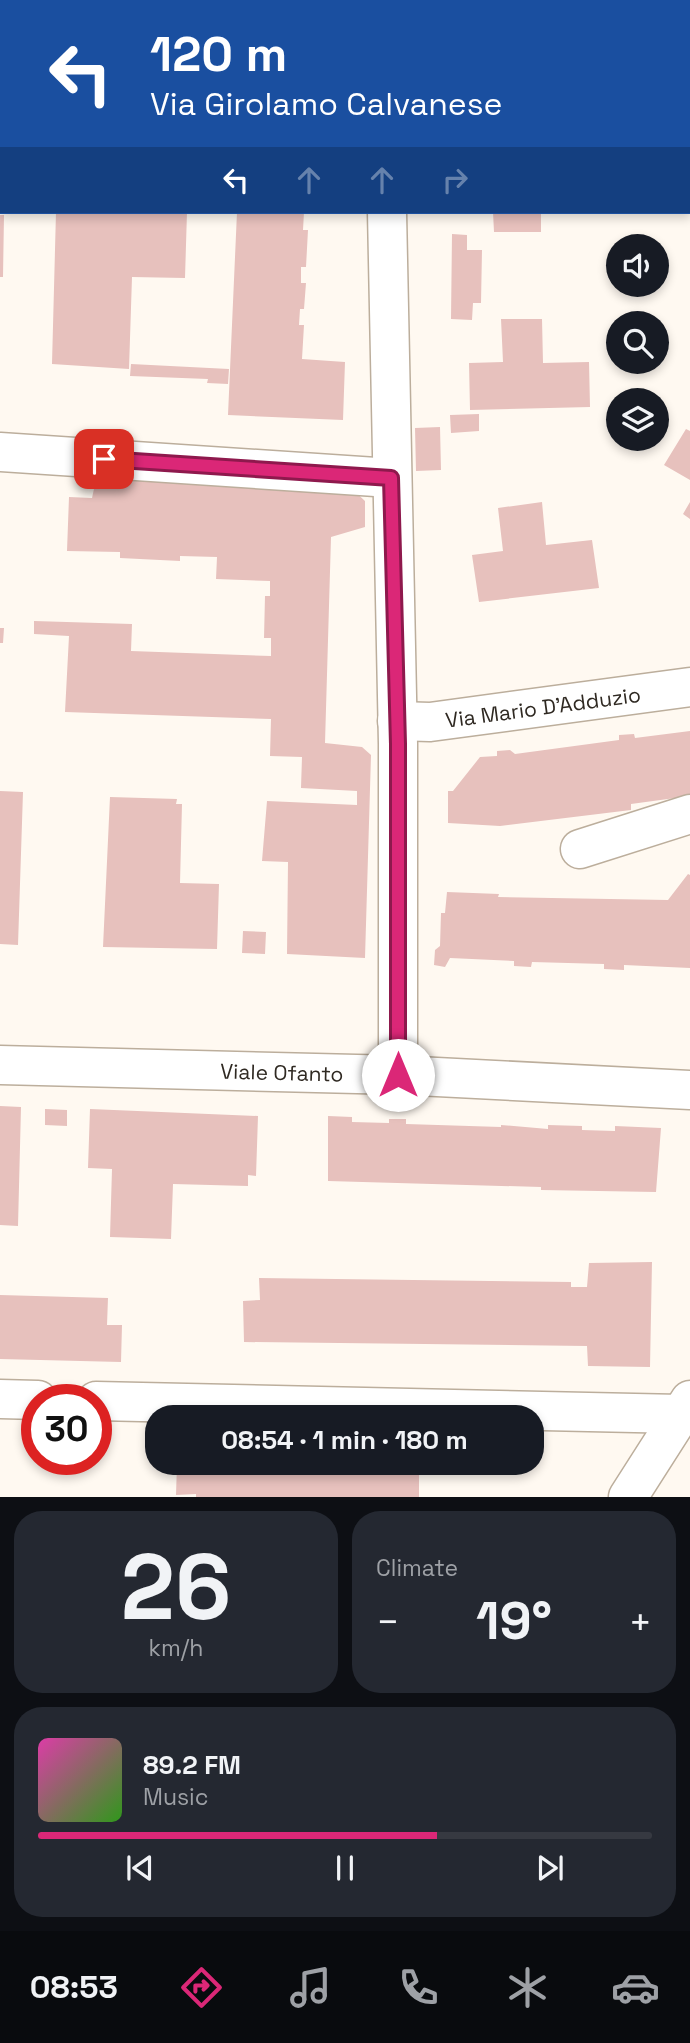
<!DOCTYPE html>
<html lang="en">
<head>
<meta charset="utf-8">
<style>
	:root { --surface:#171b24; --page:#242831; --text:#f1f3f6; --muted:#9ea1a6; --line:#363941; --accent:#db2777 }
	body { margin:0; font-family:"Space Grotesk",sans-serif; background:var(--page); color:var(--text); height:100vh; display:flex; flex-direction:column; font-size:26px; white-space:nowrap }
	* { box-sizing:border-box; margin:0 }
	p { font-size:23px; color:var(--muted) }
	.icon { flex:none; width:38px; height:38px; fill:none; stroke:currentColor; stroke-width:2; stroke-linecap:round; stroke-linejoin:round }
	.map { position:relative; height:1497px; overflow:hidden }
	.side { display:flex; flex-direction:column; gap:14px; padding:14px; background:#0d0f14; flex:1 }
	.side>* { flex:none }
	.guide { position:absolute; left:0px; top:0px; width:691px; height:214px; box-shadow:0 4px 10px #0003; background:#1a4fa0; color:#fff; overflow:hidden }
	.controls { position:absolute; left:606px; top:234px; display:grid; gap:14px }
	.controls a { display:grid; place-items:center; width:63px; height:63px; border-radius:50%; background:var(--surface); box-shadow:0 4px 10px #0003; font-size:35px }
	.speed { position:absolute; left:21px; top:1384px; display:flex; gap:14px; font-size:35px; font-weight:700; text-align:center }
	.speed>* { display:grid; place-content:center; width:91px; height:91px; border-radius:50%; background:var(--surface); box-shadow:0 4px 10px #0003; line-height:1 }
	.speed .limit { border:10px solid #d22; background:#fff; color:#111 }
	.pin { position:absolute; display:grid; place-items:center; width:60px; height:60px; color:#fff; margin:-30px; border-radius:14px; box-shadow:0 4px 10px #0006 }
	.me { position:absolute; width:77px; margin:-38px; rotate:0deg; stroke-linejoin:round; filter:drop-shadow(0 0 5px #0008) }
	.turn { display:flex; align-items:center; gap:24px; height:147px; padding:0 35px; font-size:32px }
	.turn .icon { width:91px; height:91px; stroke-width:2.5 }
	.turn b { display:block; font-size:49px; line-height:60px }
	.lanes { display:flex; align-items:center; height:66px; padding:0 35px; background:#0003; justify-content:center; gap:35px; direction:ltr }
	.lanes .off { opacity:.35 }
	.big { font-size:52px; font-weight:700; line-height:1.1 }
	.side .widget { flex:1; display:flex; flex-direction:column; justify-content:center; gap:10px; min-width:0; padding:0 24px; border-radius:28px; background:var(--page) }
	.side .dial { align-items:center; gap:0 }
	.dial b { font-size:91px; line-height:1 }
	.song { display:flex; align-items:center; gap:21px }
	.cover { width:84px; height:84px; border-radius:10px; background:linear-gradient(135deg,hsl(320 70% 55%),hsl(110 70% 35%)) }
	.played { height:7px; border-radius:4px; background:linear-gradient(90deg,var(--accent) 65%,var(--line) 65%) }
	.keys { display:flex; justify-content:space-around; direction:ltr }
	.heat { display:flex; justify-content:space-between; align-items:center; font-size:38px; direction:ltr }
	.side .tiles { flex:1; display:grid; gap:14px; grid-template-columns:1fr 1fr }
	.widget:last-child { grid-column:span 2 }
	.trip { position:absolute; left:145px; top:1405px; width:399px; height:70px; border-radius:28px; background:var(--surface); box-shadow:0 4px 10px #0003; font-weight:700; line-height:70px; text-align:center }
	.menu { display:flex; height:112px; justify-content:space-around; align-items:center; background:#090b0e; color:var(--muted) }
	.menu .icon { width:49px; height:49px }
	.menu .active { color:var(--accent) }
	.menu b { font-size:32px; color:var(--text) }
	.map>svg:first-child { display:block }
	.building { fill:#e7c1bd }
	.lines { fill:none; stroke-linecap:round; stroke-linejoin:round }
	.minor-casing { stroke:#bcae9c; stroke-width:41 }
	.major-casing { stroke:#bcae9c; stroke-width:41 }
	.minor { stroke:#fff; stroke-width:38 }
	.major { stroke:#fff; stroke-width:38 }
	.route-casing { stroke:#8e194d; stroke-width:18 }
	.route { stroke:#db2777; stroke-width:12 }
	.labels { text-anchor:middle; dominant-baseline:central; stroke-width:7; stroke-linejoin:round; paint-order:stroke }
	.street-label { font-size:21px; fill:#2f2922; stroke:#fff }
</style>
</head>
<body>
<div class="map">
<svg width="690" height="1497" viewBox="0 0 690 1497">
	<rect width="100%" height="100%" fill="#fff9f1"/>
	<path class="building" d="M56 212H187L185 278 132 277 129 369 52 364Z
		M237 212H304L303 230H308L306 267H301V283H306L304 309H300L299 325H304L302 359 345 362 343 420 228 415Z
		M493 212H541V232H494Z
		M0 215H4L3 277H0Z
		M452 234 467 235V250H482L481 303H473L472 320 451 319Z
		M501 319H542L543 363 589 362 590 407 470 410 469 363 503 362Z
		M131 364 229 369 228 384 207 383 208 379 130 376Z
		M479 414V431L451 433 450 415Z
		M440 427 441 470 416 471 415 428Z
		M686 429 690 431V480L664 465Z
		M97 475 350 487 365 501V527L331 537 325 743 362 747 371 755 365 958 287 954 288 862 262 861 267 801 357 805V791L301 788 302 757 270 756 271 719 65 712 69 636 34 634V621L132 624 131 651 271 656V638H264L265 596H270V581L216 579 217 557 180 556V561L120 558V552L67 551 69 497 92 498Z
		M542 502 546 545 592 540 599 588 479 602 472 555 503 551 498 508Z
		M690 502V519L683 514Z
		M0 628H4L3 643H0Z
		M690 731V796L631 804V810L500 826 448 823V791H453L480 757 497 756V751L510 750 515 754 619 740V735L634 734 635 738Z
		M0 791 23 792 18 945 0 944Z
		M110 797 177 799 176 804H182L180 883 219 884 217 949 103 947Z
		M688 874 690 875V968L624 965V970L604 969V964L532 962 531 967 514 966V961L450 958 445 967 434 965 435 950 440 946 441 913H445L447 892 499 894 498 897 668 900Z
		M243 931 266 932 265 954 242 953Z
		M0 1106 21 1107 18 1226 0 1225Z
		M45 1109 67 1110V1126L45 1125Z
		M90 1109 258 1116 256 1176 248 1175V1186L173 1184 171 1239 110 1237 112 1169 88 1168Z
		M328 1116 352 1117V1122L389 1123V1119H406V1124L501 1127V1125L548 1129V1125L582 1126V1130L615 1131V1126L661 1128 656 1192 541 1190V1187L328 1181Z
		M652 1262 650 1367 588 1366 587 1346 244 1342 243 1301 260 1300 259 1278 571 1282V1287H587L589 1263Z
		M0 1295 108 1298 107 1325H122L121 1362 0 1359Z
		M177 1463H419V1497H196V1494L176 1495Z"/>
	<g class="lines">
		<g class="minor-casing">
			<g id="minor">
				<path d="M381 2 382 0"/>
				<path d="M387 212 398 744V1075"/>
				<path d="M0 452 391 478"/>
				<path id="s1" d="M397 721 430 722 690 687"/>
				<path d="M580 849 690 814"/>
				<path d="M0 1399 38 1400"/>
				<path d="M96 1401 681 1414"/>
				<path d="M628 1497 690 1400"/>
			</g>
		</g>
		<g class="major-casing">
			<g id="major">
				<path id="s2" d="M0 1065 398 1075 690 1090"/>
			</g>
		</g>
		<use href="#minor" class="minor"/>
		<use href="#major" class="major"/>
	</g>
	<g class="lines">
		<g class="route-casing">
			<path id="route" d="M104 459 391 478 398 744V1075"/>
		</g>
		<use href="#route" class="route"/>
	</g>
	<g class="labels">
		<g class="street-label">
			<text stroke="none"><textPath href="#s1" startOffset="147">Via Mario D'Adduzio</textPath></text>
			<text stroke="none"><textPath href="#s2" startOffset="282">Viale Ofanto</textPath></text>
		</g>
	</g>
</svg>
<div class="controls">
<a><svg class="icon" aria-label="sound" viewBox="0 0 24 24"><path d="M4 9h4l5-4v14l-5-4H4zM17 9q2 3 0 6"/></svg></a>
<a><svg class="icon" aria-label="search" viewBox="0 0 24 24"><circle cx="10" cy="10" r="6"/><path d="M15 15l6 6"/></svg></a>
<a><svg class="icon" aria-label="layers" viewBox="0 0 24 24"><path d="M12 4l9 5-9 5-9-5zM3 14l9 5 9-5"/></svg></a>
</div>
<div class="speed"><div class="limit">30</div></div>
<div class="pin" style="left:104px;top:459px;background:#d93025"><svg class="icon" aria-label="arrive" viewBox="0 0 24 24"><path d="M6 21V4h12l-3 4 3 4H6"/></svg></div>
<svg class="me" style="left:398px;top:1075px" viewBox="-20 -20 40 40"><circle r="19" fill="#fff"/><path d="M0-13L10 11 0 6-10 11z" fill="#db2777"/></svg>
<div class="trip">08:54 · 1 min · 180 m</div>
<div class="guide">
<div class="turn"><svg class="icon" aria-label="left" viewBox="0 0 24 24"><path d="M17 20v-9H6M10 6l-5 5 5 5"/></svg><div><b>120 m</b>Via Girolamo Calvanese</div></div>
<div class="lanes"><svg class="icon" aria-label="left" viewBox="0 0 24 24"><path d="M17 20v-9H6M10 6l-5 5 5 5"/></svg><svg class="icon off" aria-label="ahead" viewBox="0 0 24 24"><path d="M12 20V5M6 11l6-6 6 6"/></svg><svg class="icon off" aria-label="ahead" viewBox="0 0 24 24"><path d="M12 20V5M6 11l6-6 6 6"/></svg><svg class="icon off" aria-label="right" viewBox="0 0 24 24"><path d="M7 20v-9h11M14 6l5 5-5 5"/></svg></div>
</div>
</div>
<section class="side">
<div class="tiles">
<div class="widget dial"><b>26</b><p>km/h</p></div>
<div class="widget"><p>Climate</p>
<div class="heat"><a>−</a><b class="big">19°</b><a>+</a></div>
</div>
<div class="widget">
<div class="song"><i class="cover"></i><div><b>89.2 FM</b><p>Music</p></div></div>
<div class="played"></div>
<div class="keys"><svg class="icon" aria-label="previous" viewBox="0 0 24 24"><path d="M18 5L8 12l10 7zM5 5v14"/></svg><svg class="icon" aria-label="pause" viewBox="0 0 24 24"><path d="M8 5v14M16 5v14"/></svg><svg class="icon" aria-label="next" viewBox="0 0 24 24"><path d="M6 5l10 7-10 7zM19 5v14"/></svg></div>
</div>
</div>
</section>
<nav class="menu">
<b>08:53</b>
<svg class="icon active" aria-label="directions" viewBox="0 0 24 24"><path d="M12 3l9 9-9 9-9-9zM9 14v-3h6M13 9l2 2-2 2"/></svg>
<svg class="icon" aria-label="music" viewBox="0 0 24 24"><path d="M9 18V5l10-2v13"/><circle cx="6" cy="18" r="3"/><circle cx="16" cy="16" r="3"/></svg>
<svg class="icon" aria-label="phone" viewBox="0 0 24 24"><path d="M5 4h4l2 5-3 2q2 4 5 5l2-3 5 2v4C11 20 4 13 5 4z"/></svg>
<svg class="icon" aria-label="climate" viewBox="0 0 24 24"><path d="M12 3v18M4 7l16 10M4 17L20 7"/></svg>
<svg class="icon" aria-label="car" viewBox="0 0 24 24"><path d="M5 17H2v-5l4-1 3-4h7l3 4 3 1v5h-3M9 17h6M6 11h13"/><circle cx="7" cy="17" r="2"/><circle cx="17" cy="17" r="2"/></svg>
</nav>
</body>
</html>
